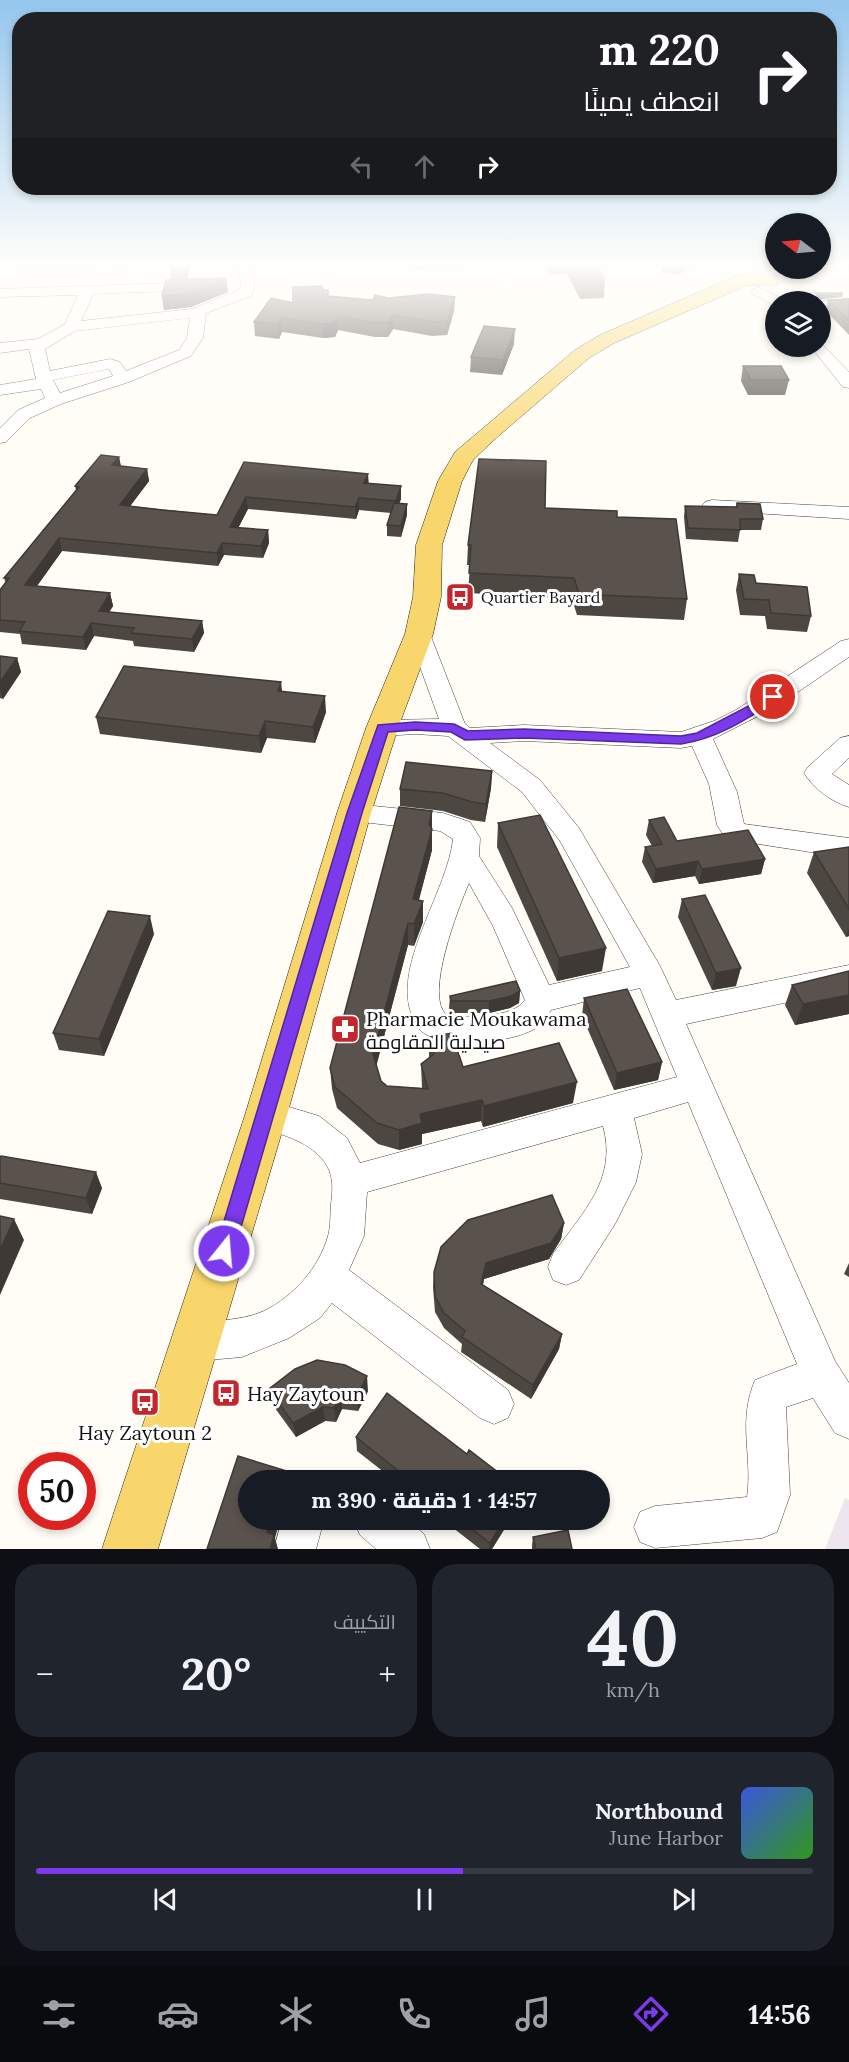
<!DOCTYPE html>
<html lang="ar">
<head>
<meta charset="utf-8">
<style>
	:root { --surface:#171b24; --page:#20242c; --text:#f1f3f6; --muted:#9ea1a6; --line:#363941; --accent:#7c3aed }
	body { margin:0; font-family:Lora,Cairo,serif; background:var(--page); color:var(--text); direction:rtl; height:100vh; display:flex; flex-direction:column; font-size:22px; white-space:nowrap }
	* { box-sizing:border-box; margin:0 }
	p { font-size:20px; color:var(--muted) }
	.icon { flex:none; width:33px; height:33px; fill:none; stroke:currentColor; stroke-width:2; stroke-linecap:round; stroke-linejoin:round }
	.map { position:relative; height:1549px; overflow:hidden; direction:ltr }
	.drawer { display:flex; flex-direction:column; gap:15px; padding:15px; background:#0d0f14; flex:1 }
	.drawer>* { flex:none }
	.guide { position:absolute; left:12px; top:12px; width:825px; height:183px; border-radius:24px; box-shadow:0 3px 9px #0003; direction:rtl; background:#202124; color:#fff; overflow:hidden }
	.needle { width:39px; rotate:286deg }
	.controls { position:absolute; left:765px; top:213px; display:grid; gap:12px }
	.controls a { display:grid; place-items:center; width:66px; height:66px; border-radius:50%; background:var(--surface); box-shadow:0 3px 9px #0003; font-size:30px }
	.speed { position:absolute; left:18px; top:1452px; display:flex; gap:12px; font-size:30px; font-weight:700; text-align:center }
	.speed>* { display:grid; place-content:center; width:78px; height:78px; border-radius:50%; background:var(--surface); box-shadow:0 3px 9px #0003; line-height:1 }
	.speed .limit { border:9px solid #d22; background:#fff; color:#111 }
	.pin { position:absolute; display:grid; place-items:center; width:51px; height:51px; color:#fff; margin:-26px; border:3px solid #fff; border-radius:50%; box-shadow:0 2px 6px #0007 }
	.me { position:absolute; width:66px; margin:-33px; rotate:17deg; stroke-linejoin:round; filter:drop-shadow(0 0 4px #0008) }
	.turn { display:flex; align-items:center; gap:21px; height:126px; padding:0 18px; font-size:27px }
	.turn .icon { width:78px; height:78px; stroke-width:2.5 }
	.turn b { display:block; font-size:42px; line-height:51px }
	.lanes { display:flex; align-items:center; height:57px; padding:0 18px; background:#0003; justify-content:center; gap:30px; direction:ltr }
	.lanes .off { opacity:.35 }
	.big { font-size:45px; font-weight:800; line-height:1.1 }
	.drawer .tile { flex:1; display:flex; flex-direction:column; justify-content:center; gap:9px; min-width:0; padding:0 21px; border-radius:24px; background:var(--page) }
	.drawer .dial { align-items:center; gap:0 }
	.dial b { font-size:78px; line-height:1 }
	.song { display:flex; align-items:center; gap:18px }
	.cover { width:72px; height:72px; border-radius:9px; background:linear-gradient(135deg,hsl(230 70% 55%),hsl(110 70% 35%)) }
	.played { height:6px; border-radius:3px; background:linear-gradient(90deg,var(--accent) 55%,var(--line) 55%) }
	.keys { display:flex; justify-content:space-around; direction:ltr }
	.heat { display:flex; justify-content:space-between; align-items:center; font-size:33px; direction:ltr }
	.drawer .tiles { flex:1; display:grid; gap:15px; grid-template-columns:1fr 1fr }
	.tile:last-child { grid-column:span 2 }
	.trip { position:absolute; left:238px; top:1470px; width:372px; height:60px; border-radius:30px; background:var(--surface); box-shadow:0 3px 9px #0003; font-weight:800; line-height:60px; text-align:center; direction:rtl }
	.menu { display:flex; height:96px; justify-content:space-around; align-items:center; background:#090b0e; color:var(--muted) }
	.menu .icon { width:42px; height:42px }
	.menu .active { color:var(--accent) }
	.menu b { font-size:27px; color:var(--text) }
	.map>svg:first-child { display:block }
	.industrial { fill:#eee6ef }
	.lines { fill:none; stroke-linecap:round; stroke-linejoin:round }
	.minor-casing { stroke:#444; stroke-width:1 }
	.major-casing { stroke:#222; stroke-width:1 }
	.minor { fill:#fff; fill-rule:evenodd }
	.major { fill:#f9d66b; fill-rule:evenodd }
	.wall { fill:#4d4742 }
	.shaded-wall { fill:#3f3936 }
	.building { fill:#5a524d; stroke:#3f3936; stroke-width:1.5 }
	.route { fill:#7c3aed; stroke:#51269a; stroke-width:1.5 }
	.labels { text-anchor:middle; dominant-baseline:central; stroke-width:6; stroke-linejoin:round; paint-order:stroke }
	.poi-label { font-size:16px; fill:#111; stroke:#fff; text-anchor:start }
	.near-poi-label { font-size:20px; fill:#111; stroke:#fff; text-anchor:start }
</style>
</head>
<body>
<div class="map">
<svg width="849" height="1549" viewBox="0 0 849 1549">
	<rect width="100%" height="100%" fill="#fffdf5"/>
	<path class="industrial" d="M845 1498 849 1500V1549H825Z"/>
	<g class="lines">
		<g class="minor-casing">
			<path id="minor" d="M237 265H251C253 276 257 286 251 296L206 313 203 338 191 356 129 382 61 404 30 418 6 442 0 443V428L18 410 45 398 41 389 0 395V385L36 379 29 349 0 353V343L38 339 65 324 78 295 0 297V289L198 282 205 286 198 290 93 294 81 321 192 309 239 290 241 285ZM190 318 187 338 179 350 126 371 120 362 110 359 50 371 45 349 75 331ZM109 369 113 376 60 393 53 380Z
				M115 267 120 268 122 271 120 274 28 276 21 272 28 268Z
				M758 287 783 299 785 302H776V306L773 305 753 294 751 291Z
				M849 299V307L820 309V302H816Z
				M820 342 849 372V388L843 387 810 346H820Z
				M712 500 849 507V519L705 510 702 506 705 502Z
				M419 627 427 629 430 634 465 724 470 728 524 725 681 732 714 721 736 710 841 641 849 639V657L776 707 713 739 737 792 744 824 849 838V858L726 839 717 825 709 784 692 746 681 748 524 741 490 743 540 780 579 828 660 966 676 1000 849 965V989L686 1024 835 1361 849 1383V1439L835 1433 813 1398 786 1407 790 1495 777 1532 762 1538 655 1548 640 1542 634 1527 640 1512 655 1506 747 1497C753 1455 737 1423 755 1380L797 1364 688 1102 634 1118 642 1154 636 1182 615 1224 579 1280 566 1285 553 1280 548 1267 553 1254C582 1213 618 1180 603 1126L367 1192 364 1236 349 1270 508 1390 514 1404 508 1418 494 1424 480 1418 332 1303 320 1318 289 1338 242 1357 197 1361 183 1356 178 1342 183 1328C209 1318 238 1323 264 1311 294 1296 319 1268 328 1236 331 1226 330 1214 331 1204 333 1188 334 1174 323 1160 306 1139 278 1134 254 1125L249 1115 254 1105 266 1100 319 1116 347 1138 360 1163 677 1077 640 988 551 1010C548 1015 546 1022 541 1025 518 1043 444 1051 421 1031 416 1026 411 1014 409 1006 398 957 448 888 453 839L440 831 345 820 341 813 345 806 354 804 443 813 470 822 480 838 479 856 512 908 549 985 630 967 560 841 522 792 448 736 415 734 382 736 373 734 370 728 373 722 382 720 439 719 408 634 411 629ZM469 883 493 926 525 1000C514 1018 466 1018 447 1015 423 998 459 906 469 883Z
				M849 736V758L832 774 849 785V807C832 802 814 789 804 773L808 767 840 738Z
				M282 1520H324L316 1549H274Z
				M354 1520H407L424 1534 430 1549H376L360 1535Z"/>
		</g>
		<g class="major-casing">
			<path id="major" d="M754 272 777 277 779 281 777 285H748L614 343 589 358 495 439 473 460 462 481 442 545 441 597 433 634 398 728 371 813 287 1115 158 1549H102L245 1115 337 813 366 728 405 634 413 597 416 545 438 481 455 452 575 350 600 335 736 276Z"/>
		</g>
		<use href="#minor" class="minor"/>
		<use href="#major" class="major"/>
	</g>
	<path class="wall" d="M190 265 187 279 226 278 228 292 191 307 164 310 162 296 171 280 170 270Z
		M412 265H478L413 269Z
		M545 265H596L605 280 604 298 580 299 567 274 549 275Z
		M663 265H695L678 275 662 272Z
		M323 290 328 296 373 300 388 298 455 297 454 311 447 335 432 336 393 329 388 337H375L338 330 335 337 323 338 282 332 279 339 255 336 254 322Z
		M849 299V335L826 311 828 300Z
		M514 344 502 375 470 372 471 357Z
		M743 366 789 380 785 395H748L741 381Z
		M119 457 121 466 147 469 149 481 130 506 217 515 244 462 369 484 401 499 399 503 407 515 401 537 387 536V525L391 513 359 510 356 519 248 509 238 528 268 530 269 543 263 558 224 555 218 566 62 551 37 586 110 593 113 606 109 612 202 621 204 633 194 652 134 646 133 641 94 636 86 650 22 644 20 634 0 632V590L6 583 4 578 76 490 75 486Z
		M737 503 763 519 761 530H740L738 542 686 539 684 517 685 506 736 507Z
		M545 508 617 517 687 599 684 620 577 615 572 599 468 593 470 565H467L468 545Z
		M739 574 756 583 811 616 807 632 767 629 765 616 740 615 736 590Z
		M0 656 17 658 21 672 3 699 0 698Z
		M282 691 326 712 315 743 267 738 261 753 100 734 96 717Z
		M492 771 491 788 485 822 471 820 443 811 400 806V789Z
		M432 811V850L419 900 423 922 414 946 408 945 376 1066 381 1081 387 1086 422 1088 421 1064 429 1058V1037L463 1067 573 1103 483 1127 481 1121 422 1134V1144L399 1150 378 1144 337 1108 332 1089 330 1068Z
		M649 820 677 841 765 859 761 874 699 884 695 876 653 883 642 862 645 847 652 846 646 835Z
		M498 823 602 971 557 981 497 847Z
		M849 847V936L846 937 807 873 814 852Z
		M682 899 736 986 712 990 678 917Z
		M154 934 104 1056 59 1050 53 1033Z
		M849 971V1014L795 1025 785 1005 792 985Z
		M520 991 519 1003 510 1008 489 1013H451L449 1008 450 996Z
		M584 998 662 1062 658 1080 614 1090 582 1016Z
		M0 1158 102 1188 92 1214 0 1199Z
		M564 1223 561 1239 549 1259 484 1279 483 1285 562 1334 559 1349 531 1399 461 1352 462 1344 444 1328 435 1312 433 1287 434 1272Z
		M849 1263V1277L844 1274Z
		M269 1389 368 1391 358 1411 342 1409 336 1422 325 1421 296 1437 272 1404Z
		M356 1437 467 1454 508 1480H394L357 1451Z
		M443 1520H510L492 1549H480Z
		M533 1537 572 1549H532V1545Z"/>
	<path class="shaded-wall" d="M186 265H190L187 281 185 270Z
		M680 265H695L678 275Z
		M226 278 228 292 191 307 164 310 162 296Z
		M843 293 842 297 816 300 817 295Z
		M455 297 454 311 447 335V321Z
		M393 315V329L388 337V323Z
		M337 316 338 330 335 337 323 338 322 324Z
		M281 318 282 332 279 339 278 324Z
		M515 329 514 344 502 375 503 360Z
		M119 457 121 469 112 465Z
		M147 469 149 481 122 517 120 505Z
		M368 474 369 486 364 483Z
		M401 486V499L396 513V501Z
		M246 497 248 509 232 540 230 527Z
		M359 498V510L356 519 355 507Z
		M407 504V515L401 537V526Z
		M268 530 269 543 263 558 261 546Z
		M59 538 62 551 29 597 25 585Z
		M222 543 224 555 218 566 217 553Z
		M110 593 113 606 102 624 99 611Z
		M202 621 204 633 194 652 192 639Z
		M91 623 94 636 86 650 83 637Z
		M17 658 21 672 3 699 0 689V682Z
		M281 682 283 699 278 691Z
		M325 696 326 712 315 743 313 727Z
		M265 721 267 738 261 753 259 736Z
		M492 771 491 788 485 822 486 804Z
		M432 811V850L413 921V899Z
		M765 859 761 874 699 884 702 869Z
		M698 861 695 876 653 883 656 869Z
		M423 901V922L414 946V924Z
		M150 916 154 934 104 1056 99 1039Z
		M408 923V945L374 1075 373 1054Z
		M849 928V936L846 937Z
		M606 948 602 971 557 981 559 958Z
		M741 968 736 986 712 990 716 973Z
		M520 991 519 1003 510 1008 489 1013V1001Z
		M849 995V1014L795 1025 803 1004Z
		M662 1062 658 1080 614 1090 617 1073Z
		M577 1082 573 1103 483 1127 484 1106Z
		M482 1100 481 1121 422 1134V1144L399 1150V1130L420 1114Z
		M96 1172 102 1188 92 1214 86 1198Z
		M14 1219 24 1240 0 1295V1250Z
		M564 1223 561 1239 549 1259 484 1279 480 1299 481 1284 486 1263Z
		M562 1334 559 1349 531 1399 533 1385Z
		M367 1376 368 1391 358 1411 357 1396Z
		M340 1395 342 1409 336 1422 334 1408Z
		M323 1407 325 1421 296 1437 293 1423Z
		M293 1473 295 1480H291Z
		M271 1520H280L275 1538 278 1549H270L267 1532Z
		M504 1520H510L492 1549H489L490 1543Z"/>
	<path class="building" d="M171 265H186L185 270H170Z
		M573 265H596L605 280 582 281Z
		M226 278 190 293 162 296 166 280Z
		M322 286 323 290H328V296L373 300 375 295 388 298 429 294 455 297 447 321 432 322 393 315 388 323H374L337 316 334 323 322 324 281 318 278 324 254 322 271 298 293 303V287Z
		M815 293H843L817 295Z
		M849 299V321L828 300Z
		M484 326 515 329 503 360 471 357Z
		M743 366H781L789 380H751Z
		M101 455 119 457 112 465 147 469 120 505 162 510 217 515 244 462 368 474 364 483 401 486 396 501 359 498 355 507 246 497 230 527 268 530 261 546 222 543 217 553 59 538 25 585 110 593 99 611 202 621 192 639 131 633 134 628 91 623 83 637 19 631 25 622 0 620V590L9 578H4L79 487 75 486Z
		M479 459 546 461 545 508 617 511V517L676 519 687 599 579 594 574 578 469 573 471 545H468Z
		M394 503 407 504 401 526 387 525Z
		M737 503 760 504 763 519H740V530L688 528 685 506 737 507Z
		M739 574 754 575 756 583 807 587 811 616 771 613 769 600 744 599Z
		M0 656 17 658 0 682Z
		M124 666 281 682 278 691 325 696 313 727 265 721 259 736 96 717Z
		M406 762 492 771 486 804 472 802 443 793 400 789Z
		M399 807 432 811 429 824 432 829 413 899 423 901 414 924 408 923 373 1054 381 1081 387 1086 428 1089 421 1064 434 1054 429 1037 452 1033 463 1067 559 1043 577 1082 484 1106 482 1100 420 1114 422 1123 399 1130 377 1123 335 1087 330 1068Z
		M540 815 606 948 559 958 498 823Z
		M664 817 677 841 748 830 765 859 702 869 698 861 656 869 645 847 662 844 649 820Z
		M849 847V909L814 852Z
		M705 895 741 968 716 973 682 899Z
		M108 911 150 916 99 1039 53 1033Z
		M849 971V995L803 1004 792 985Z
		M516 981 520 991 511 996 489 1001H451L450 996Z
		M627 989 662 1062 617 1073 584 998Z
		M1 1156 96 1172 86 1198 0 1183V1158Z
		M552 1195 564 1223 551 1243 486 1263 481 1284 562 1334 533 1385 462 1337 465 1331 444 1313 435 1296 434 1272 441 1247 468 1220Z
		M0 1216 14 1219 0 1250Z
		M317 1360 345 1365 367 1376 357 1396 340 1395 334 1408 323 1407 293 1423 269 1389 295 1369Z
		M387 1393 467 1454 469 1450 508 1480H410L356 1437Z
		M238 1456 293 1473 291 1480H249V1520H271L267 1532 274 1535 270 1549H207Z
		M460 1520H504L490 1543Z
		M568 1530 572 1549H536L533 1537Z"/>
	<linearGradient id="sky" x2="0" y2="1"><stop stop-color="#95c6ee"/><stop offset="0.55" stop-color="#fffefa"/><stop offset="1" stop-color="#fffefa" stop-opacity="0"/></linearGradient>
	<rect width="849" height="482" fill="url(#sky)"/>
	<path class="route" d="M773 693 777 694 779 697 777 700C747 719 717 739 681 744L524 738 465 740 451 732 415 730 388 732 362 813 234 1251 231 1258 224 1261 218 1258 215 1251 347 813 378 725 415 722 454 724 468 731 524 729 681 736 697 733Z"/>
	<defs>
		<g id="bus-square" transform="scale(1.5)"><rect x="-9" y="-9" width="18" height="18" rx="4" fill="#c4262e" stroke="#fff"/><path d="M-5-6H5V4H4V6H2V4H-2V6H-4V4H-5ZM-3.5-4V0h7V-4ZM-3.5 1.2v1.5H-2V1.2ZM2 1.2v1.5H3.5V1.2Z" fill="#fff"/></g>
		<g id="pharmacy-square" transform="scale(1.5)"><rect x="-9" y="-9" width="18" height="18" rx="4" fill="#c4262e" stroke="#fff"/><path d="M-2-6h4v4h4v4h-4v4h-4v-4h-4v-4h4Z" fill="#fff"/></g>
	</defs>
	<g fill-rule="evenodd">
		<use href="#bus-square" x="460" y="597"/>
		<use href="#pharmacy-square" x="345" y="1029"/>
		<use href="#bus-square" x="226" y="1393"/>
		<use href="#bus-square" x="145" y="1402"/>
	</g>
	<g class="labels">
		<g class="poi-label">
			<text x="481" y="597">Quartier Bayard</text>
		</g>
		<g class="near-poi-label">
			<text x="366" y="1018">Pharmacie Moukawama<tspan x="366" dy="23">صيدلية المقاومة</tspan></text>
			<text x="247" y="1393">Hay Zaytoun</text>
			<text x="145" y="1432" text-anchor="middle">Hay Zaytoun 2</text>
		</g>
	</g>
</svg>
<div class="controls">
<a><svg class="needle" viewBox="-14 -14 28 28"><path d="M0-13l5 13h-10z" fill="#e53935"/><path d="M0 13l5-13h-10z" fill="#9ea1a6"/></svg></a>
<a><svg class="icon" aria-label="layers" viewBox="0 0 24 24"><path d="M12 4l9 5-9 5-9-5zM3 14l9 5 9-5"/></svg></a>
</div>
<div class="speed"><div class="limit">50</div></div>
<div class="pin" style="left:773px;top:697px;background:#d93025"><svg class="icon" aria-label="arrive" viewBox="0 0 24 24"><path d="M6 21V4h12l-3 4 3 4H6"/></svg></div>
<svg class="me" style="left:224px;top:1251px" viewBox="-20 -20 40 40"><circle r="17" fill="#7c3aed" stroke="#fff" stroke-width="3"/><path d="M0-11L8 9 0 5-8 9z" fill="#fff"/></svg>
<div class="trip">14:57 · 1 دقيقة · 390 m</div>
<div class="guide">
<div class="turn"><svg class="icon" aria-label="right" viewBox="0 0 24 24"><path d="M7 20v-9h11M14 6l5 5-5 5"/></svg><div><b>220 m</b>انعطف يمينًا</div></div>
<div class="lanes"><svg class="icon off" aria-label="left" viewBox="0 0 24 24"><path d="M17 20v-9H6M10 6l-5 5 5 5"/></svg><svg class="icon off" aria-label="ahead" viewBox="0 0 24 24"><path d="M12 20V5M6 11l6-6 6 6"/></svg><svg class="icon" aria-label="right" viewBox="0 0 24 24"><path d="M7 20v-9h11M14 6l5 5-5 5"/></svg></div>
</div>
</div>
<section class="drawer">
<div class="tiles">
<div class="tile dial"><b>40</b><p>km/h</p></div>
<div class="tile"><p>التكييف</p>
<div class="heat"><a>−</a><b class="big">20°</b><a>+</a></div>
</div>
<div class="tile">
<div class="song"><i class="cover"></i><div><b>Northbound</b><p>June Harbor</p></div></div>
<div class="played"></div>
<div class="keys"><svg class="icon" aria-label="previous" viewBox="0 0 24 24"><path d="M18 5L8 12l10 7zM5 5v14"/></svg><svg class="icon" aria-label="pause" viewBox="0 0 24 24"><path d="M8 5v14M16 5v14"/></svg><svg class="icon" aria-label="next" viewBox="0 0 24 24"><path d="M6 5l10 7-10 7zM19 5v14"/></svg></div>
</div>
</div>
</section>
<nav class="menu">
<b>14:56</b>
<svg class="icon active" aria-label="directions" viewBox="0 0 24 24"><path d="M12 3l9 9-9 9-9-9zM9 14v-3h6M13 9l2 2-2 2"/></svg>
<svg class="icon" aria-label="music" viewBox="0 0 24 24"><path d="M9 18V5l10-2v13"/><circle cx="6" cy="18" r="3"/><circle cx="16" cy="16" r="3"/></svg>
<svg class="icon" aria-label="phone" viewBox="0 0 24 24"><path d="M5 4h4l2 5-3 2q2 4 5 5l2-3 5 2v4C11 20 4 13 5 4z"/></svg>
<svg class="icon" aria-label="climate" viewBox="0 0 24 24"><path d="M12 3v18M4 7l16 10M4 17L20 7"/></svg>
<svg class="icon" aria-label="car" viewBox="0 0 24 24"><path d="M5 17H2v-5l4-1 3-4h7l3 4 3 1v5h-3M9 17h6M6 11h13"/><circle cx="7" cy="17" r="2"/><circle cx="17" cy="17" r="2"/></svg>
<svg class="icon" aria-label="filters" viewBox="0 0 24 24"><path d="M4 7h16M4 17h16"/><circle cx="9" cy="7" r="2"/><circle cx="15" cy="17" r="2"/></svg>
</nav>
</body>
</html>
